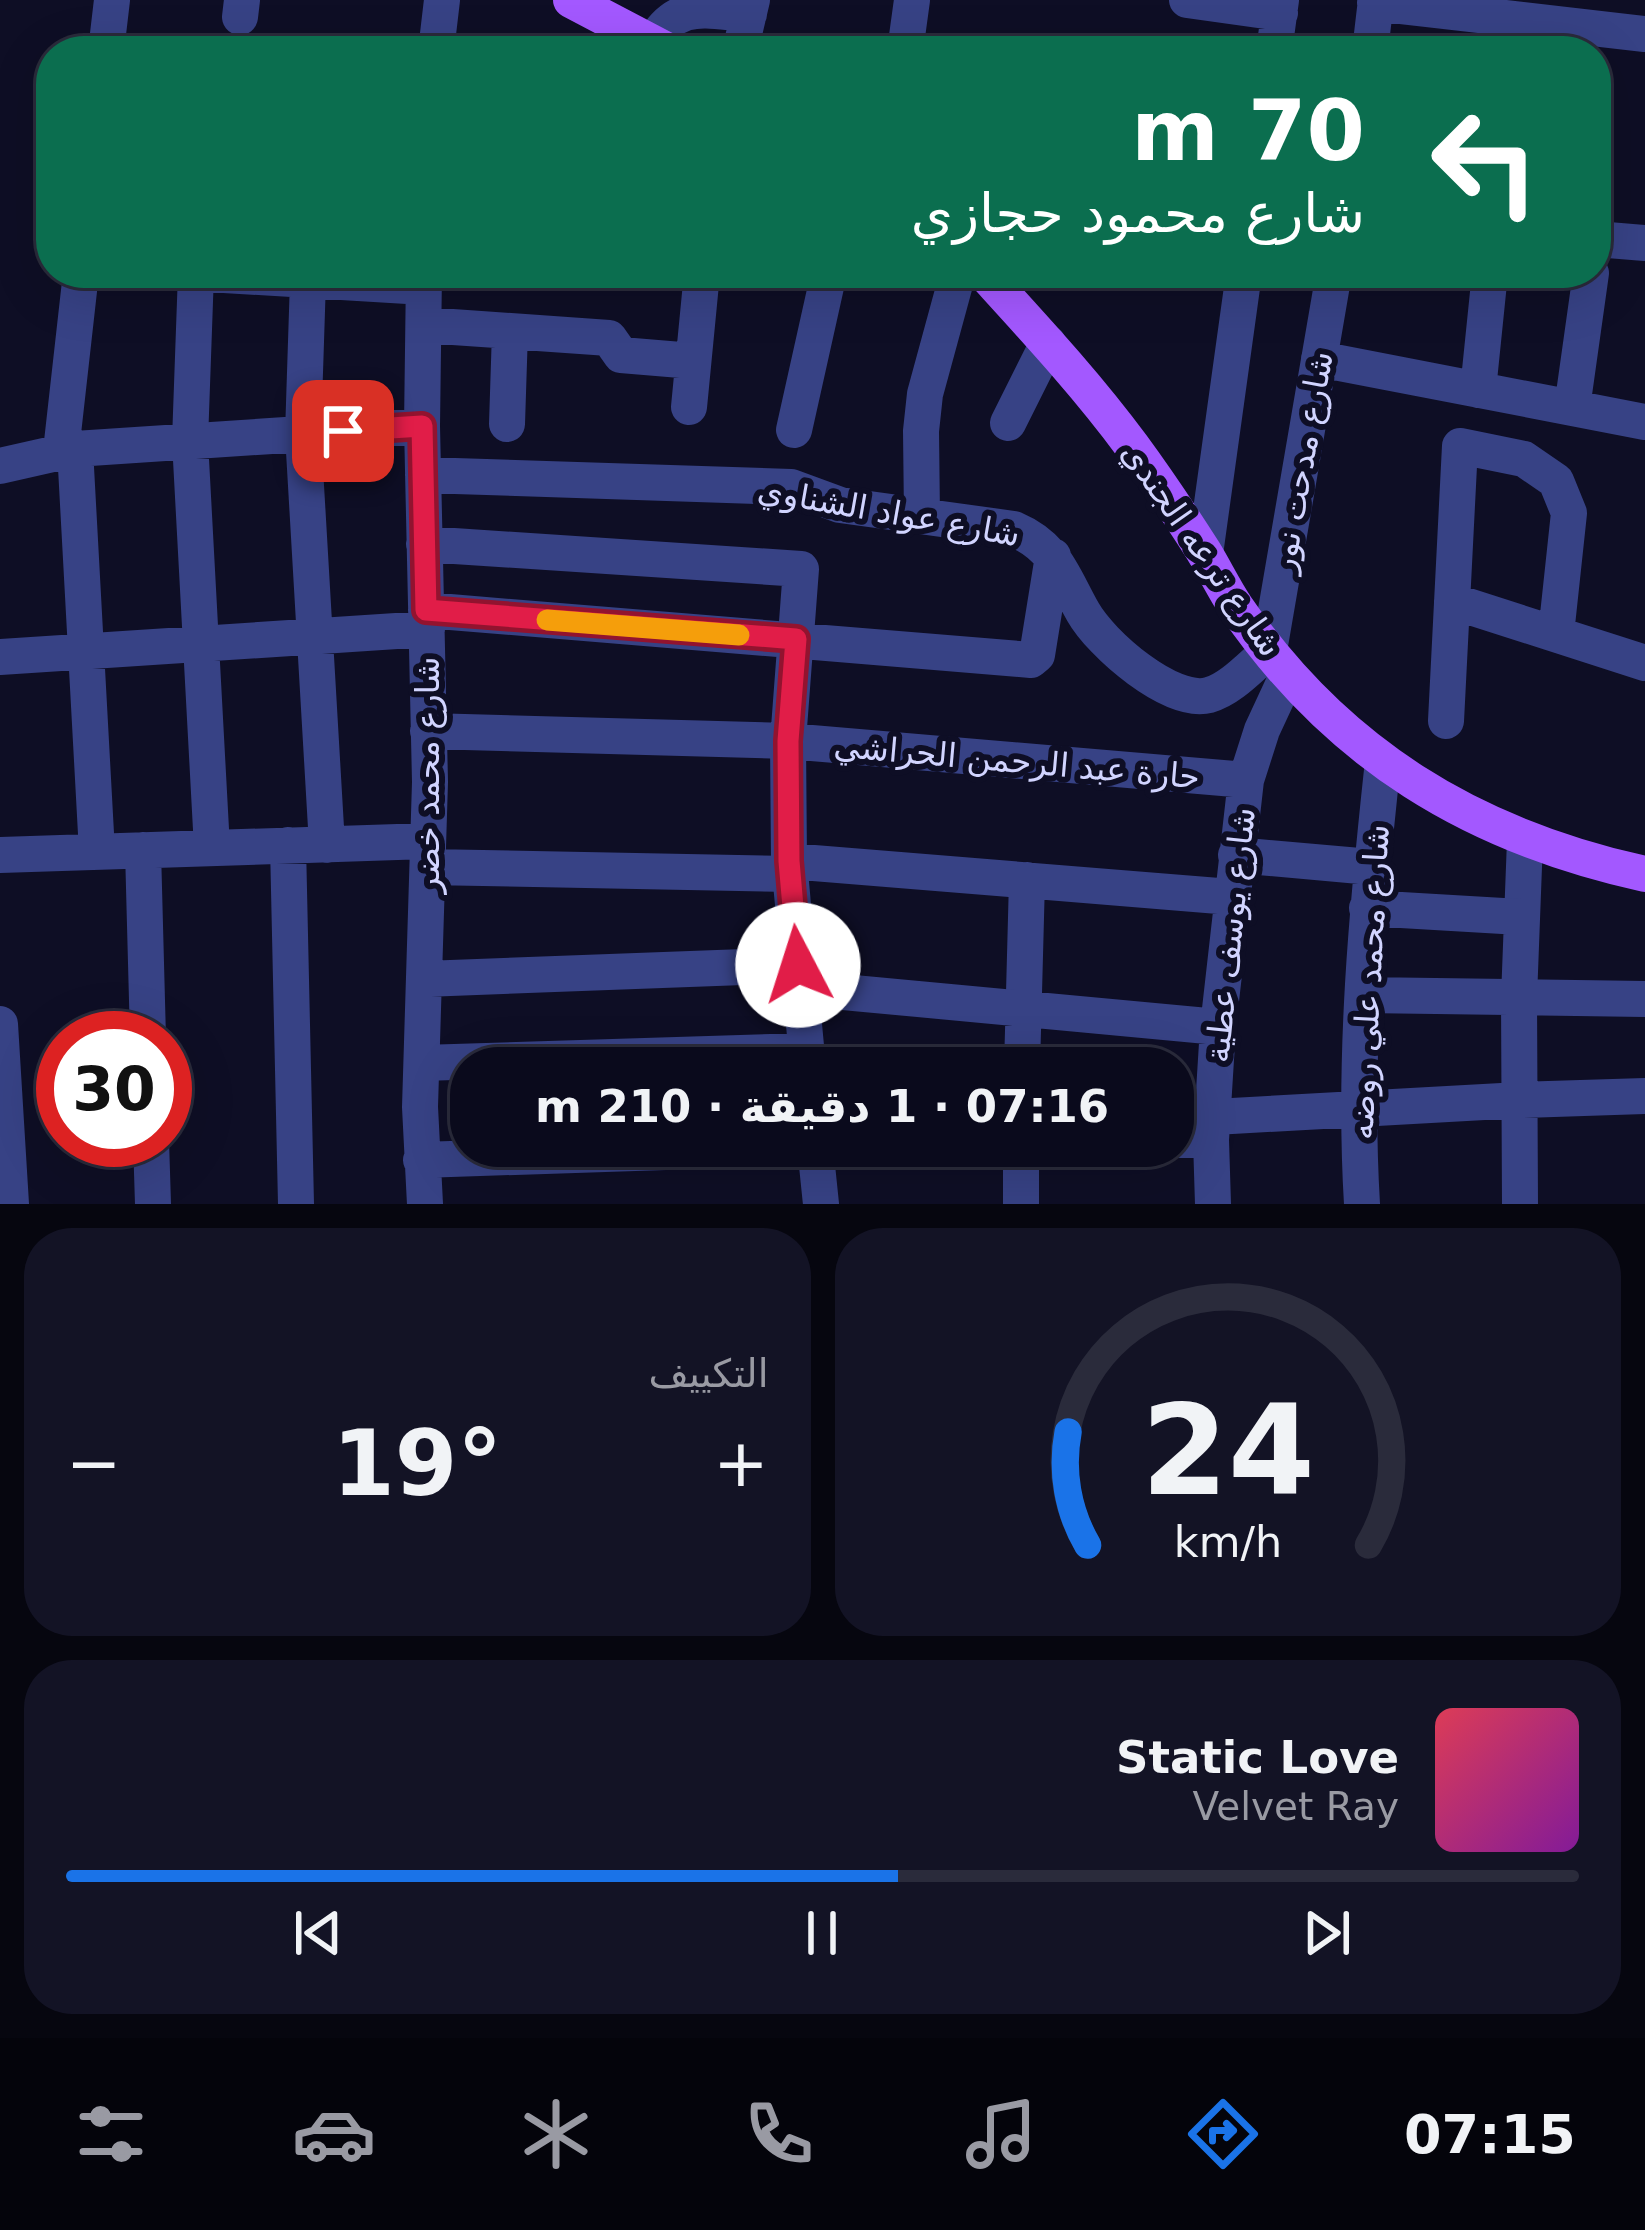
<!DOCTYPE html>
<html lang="ar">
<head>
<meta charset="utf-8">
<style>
	:root { --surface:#0a0a1c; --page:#131325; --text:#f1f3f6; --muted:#999aa3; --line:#2a2b3b; --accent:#1a73e8 }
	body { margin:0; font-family:"DejaVu Sans","Noto Naskh Arabic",sans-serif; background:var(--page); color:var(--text); direction:rtl; height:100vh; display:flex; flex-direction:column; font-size:45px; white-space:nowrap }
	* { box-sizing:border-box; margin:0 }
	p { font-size:39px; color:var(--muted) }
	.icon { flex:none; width:66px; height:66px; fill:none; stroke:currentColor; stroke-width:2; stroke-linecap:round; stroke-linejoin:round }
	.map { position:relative; height:1204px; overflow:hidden; direction:ltr }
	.sheet { display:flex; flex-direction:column; gap:24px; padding:24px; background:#06060f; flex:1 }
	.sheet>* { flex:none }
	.banner { position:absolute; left:36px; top:36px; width:1575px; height:252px; border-radius:48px; box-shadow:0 12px 48px #0002,0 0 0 3px var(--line); direction:rtl; background:#0b6e4f; color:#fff; overflow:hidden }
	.speed { position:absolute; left:36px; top:1011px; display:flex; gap:24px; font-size:60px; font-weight:700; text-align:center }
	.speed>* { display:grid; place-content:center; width:156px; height:156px; border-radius:50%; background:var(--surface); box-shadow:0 12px 48px #0002,0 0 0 3px var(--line); line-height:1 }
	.speed .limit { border:18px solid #d22; background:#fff; color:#111 }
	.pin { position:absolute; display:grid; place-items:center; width:102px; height:102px; color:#fff; margin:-51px; border-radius:24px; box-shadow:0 6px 18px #0006 }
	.me { position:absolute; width:132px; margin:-66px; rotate:355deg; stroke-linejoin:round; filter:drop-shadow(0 0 9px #0008) }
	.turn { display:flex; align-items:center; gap:42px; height:252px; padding:0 48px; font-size:54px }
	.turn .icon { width:156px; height:156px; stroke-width:2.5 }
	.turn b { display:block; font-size:84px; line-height:102px }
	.big { font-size:90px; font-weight:800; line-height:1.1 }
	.sheet .widget { flex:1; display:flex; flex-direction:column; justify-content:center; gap:18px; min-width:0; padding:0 42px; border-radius:48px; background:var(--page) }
	.sheet .dial { align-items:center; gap:0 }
	.dial svg { height:312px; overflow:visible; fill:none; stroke:var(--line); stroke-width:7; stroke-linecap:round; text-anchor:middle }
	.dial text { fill:var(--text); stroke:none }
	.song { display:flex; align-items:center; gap:36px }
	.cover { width:144px; height:144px; border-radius:18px; background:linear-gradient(135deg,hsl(350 70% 55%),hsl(290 70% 35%)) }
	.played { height:12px; border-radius:6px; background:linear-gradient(90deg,var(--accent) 55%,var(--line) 55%) }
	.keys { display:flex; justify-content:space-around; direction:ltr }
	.heat { display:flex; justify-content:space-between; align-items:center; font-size:66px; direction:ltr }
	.sheet .tiles { flex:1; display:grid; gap:24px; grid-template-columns:1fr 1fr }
	.widget:last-child { grid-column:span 2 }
	.trip { position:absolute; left:450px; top:1047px; width:744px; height:120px; border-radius:48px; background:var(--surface); box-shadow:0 12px 48px #0002,0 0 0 3px var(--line); font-weight:800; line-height:120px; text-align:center; direction:rtl }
	.tab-bar { display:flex; height:192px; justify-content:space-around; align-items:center; background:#04040b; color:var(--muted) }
	.tab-bar .icon { width:84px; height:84px }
	.tab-bar .active { color:var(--accent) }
	.tab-bar b { font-size:54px; color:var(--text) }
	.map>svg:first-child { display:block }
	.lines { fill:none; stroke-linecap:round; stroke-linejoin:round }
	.minor { stroke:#374285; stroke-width:36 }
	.major { stroke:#a358ff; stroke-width:36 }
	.route-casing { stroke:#92132f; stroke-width:30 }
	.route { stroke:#e11d48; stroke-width:21 }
	.slow { stroke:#f59e0b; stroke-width:21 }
	.labels { text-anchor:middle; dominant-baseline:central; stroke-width:12; stroke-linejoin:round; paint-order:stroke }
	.street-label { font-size:33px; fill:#d1d4ff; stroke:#0e0e25 }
</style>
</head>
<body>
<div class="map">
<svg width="1645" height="1204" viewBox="0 0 1645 1204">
	<rect width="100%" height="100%" fill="#0e0e25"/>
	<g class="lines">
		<path class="minor" d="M1187 0 1280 13
			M1375 3 1645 34
			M240 17 242 0
			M653 43C677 0 704 11 749 14
			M106 51 112 0
			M436 51 442 0
			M740 51 752 0
			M905 51 912 0
			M1274 51 1281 0
			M1370 51 1376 0
			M1596 239 1645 243
			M191 273 424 287
			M196 273 190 441 212 848
			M424 273 422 426 430 782 420 1107 425 1204
			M308 280 303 434 327 845
			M424 325 609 338 621 355 693 361
			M1319 359 1645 422
			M1478 390 1490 273
			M689 407 702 273
			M1572 408 1591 273
			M1008 423 1048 343
			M507 424 510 331
			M794 430 829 273
			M75 449 97 852
			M61 451 81 273
			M0 466 75 449 422 426
			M423 475 791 487 840 505 1014 529C1056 547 1062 575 1083 612 1101 644 1171 705 1209 695 1231 689 1252 665 1269 651L1334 273
			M922 516 921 431 925 394 958 273
			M424 544 801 569 788 741 789 861 808 1068
			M1205 554 1244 273
			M1452 601 1645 663
			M426 610 1031 660 1037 655 1053 556
			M0 657 427 629
			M1446 721 1460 446 1524 459 1556 481 1569 513 1556 634
			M428 731 788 741 1246 780
			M288 845 296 1204
			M143 850 148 1038
			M0 855 428 841
			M1236 855 1371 867
			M789 861 1231 897
			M428 867 791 874
			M1367 908 1520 917
			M424 979 798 965
			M800 988 1218 1027
			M1363 995 1645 999
			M0 1024 11 1204
			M422 1063 806 1051
			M1022 1068 1027 880
			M1214 1117 1520 1100 1645 1096
			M151 1140 153 1204
			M1173 1140H1211
			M815 1146 821 1204
			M1021 1146V1204
			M421 1160 815 1147
			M1213 1204 1211 1140 1218 1027 1246 780 1262 730 1288 674
			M1362 1204C1353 1056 1367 908 1383 761
			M1520 1204 1519 998 1525 840"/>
		<path class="major" d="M571 0 668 51
			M984 273C1035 329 1087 385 1132 446 1157 480 1181 516 1204 552 1215 570 1224 589 1236 607 1337 754 1472 836 1645 874"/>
	</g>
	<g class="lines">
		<g class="route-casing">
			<path id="route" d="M343 431 422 426 426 610 796 639 788 741 789 861 798 965"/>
		</g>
		<use href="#route" class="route"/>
		<path class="slow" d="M547 620 739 635"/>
	</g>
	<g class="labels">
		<g class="street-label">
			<text transform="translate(1302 462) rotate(-80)">شارع مدحت نور</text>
			<text transform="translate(889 512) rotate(10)">شارع عواد الشناوي</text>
			<text transform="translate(1202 549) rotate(55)">شارع ترعه الجندي</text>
			<text transform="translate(1017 761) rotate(5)">حارة عبد الرحمن الحراشي</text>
			<text transform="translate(427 775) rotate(-90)">شارع محمد خضر</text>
			<text transform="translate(1230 935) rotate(-84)">شارع يوسف عطية</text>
			<text transform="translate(1369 982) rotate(-87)">شارع محمد علي روضه</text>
		</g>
	</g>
</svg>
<div class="speed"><div class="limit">30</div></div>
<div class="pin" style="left:343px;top:431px;background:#d93025"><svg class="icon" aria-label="arrive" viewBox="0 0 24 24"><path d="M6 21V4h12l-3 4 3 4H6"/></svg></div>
<svg class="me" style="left:798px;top:965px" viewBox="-20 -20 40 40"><circle r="19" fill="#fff"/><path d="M0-13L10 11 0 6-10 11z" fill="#e11d48"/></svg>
<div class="trip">07:16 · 1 دقيقة · 210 m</div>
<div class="banner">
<div class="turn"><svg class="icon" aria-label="left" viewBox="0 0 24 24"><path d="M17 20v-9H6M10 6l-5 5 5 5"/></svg><div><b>70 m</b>شارع محمود حجازي</div></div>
</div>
</div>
<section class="sheet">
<div class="tiles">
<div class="widget dial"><svg viewBox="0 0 100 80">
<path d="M14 69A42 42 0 1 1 86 69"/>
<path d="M14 69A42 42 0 0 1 9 40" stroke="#1a73e8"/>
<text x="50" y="56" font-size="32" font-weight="700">24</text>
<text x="50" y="72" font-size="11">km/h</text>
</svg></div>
<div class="widget"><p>التكييف</p>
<div class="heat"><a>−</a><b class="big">19°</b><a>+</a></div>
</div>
<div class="widget">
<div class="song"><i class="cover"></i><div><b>Static Love</b><p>Velvet Ray</p></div></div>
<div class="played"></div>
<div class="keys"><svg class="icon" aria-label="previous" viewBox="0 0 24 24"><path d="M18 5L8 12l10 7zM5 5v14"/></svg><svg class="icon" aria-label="pause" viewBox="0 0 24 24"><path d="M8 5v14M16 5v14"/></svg><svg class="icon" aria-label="next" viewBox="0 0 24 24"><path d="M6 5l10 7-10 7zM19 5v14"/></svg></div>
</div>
</div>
</section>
<nav class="tab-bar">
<b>07:15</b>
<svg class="icon active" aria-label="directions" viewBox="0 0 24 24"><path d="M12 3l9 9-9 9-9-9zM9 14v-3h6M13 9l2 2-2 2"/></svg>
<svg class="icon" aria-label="music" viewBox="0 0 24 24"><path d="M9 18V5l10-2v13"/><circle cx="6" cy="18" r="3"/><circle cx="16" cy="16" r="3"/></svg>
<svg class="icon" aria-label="phone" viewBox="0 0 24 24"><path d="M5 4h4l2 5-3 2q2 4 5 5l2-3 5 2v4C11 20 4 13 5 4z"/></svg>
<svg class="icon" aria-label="climate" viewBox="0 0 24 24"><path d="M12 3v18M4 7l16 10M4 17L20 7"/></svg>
<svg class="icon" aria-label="car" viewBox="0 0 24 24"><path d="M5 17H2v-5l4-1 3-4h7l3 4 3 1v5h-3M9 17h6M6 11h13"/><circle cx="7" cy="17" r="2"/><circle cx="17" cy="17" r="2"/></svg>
<svg class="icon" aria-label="filters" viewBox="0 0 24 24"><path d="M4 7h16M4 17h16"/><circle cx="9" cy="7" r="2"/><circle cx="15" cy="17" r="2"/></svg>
</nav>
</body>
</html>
